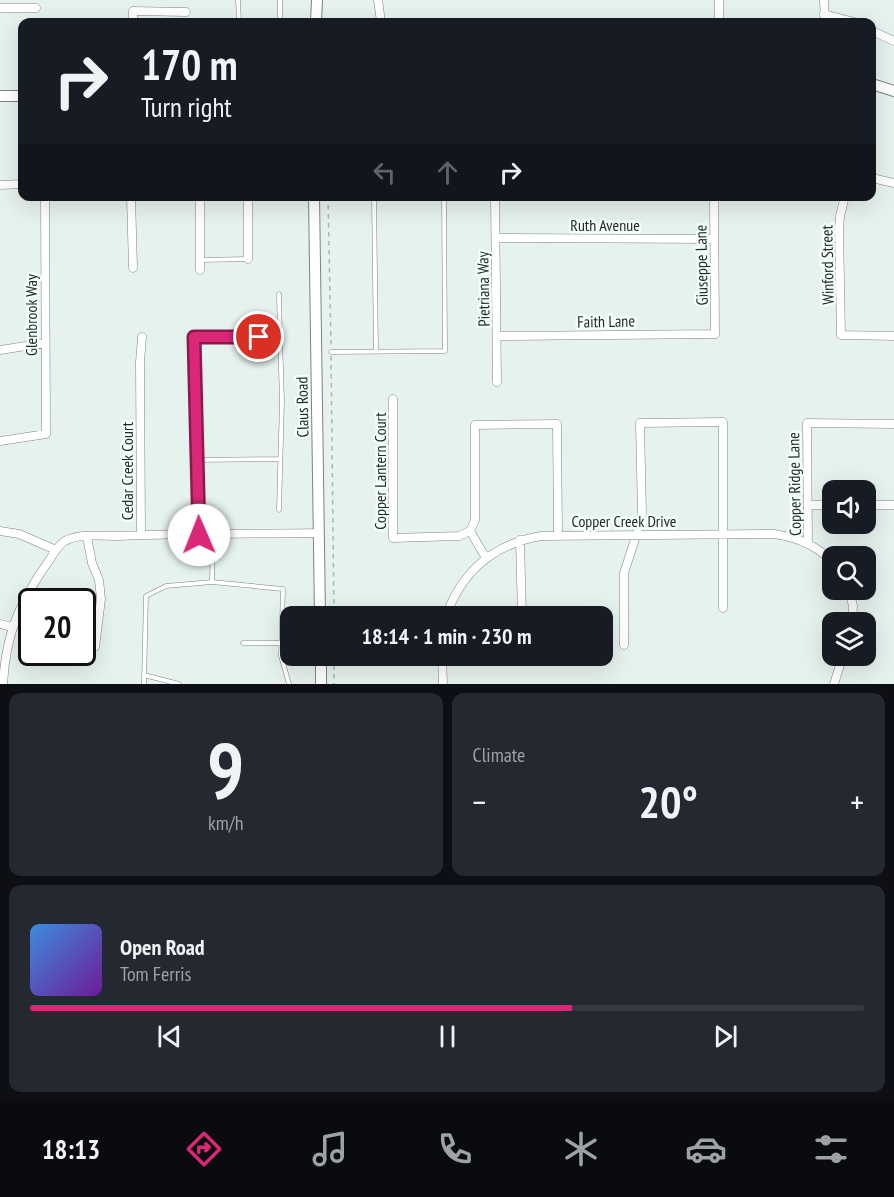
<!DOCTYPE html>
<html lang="en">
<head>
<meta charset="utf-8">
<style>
	:root { --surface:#171b24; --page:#242831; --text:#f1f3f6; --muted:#9ea1a6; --line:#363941; --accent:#db2777 }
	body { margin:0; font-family:"PT Sans Narrow",sans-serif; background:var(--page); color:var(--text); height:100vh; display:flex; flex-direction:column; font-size:22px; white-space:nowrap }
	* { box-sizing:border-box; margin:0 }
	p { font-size:20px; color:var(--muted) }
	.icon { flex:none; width:33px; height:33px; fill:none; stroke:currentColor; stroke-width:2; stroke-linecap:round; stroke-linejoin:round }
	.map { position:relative; height:684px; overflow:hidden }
	.panel { display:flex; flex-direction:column; gap:9px; padding:9px; background:#0d0f14; flex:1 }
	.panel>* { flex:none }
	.top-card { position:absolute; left:18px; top:18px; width:858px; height:183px; border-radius:12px; box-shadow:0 6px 24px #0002; background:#171b24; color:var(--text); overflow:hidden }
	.controls { position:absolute; left:822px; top:480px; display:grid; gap:12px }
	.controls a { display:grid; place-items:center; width:54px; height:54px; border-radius:12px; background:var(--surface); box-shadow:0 6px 24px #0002; font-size:30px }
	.speed { position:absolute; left:18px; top:588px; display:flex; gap:12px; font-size:30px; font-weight:700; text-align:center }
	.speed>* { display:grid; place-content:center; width:78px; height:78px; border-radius:50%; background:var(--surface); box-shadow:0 6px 24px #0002; line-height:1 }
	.speed .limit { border:3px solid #111; border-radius:9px; background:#fff; color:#111 }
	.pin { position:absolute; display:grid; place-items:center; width:51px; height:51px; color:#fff; margin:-26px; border:3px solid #fff; border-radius:50%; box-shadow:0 2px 6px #0007 }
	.me { position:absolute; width:66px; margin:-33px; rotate:359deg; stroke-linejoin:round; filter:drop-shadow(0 0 4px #0008) }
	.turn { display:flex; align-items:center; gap:21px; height:126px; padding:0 24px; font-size:27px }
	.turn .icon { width:78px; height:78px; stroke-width:2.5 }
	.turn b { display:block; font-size:42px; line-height:51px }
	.lanes { display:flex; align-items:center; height:57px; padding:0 24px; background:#0003; justify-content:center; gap:30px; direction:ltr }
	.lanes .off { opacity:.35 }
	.big { font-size:45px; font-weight:700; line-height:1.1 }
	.panel .card { flex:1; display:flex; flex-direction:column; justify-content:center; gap:9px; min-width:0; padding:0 21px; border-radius:12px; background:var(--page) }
	.panel .dial { align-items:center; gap:0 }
	.dial b { font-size:78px; line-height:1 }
	.song { display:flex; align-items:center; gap:18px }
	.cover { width:72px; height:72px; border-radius:9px; background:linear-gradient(135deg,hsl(210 70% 55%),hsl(280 70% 35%)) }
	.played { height:6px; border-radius:3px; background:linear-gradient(90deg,var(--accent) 65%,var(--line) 65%) }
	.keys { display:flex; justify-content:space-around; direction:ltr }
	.heat { display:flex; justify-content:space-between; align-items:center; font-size:33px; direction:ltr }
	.panel .tiles { flex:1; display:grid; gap:9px; grid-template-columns:1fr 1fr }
	.card:last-child { grid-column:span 2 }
	.trip { position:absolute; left:280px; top:606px; width:333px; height:60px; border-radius:12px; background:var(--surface); box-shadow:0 6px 24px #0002; font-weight:700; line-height:60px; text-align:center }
	.tab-bar { display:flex; height:96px; justify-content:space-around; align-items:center; background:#090b0e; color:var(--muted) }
	.tab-bar .icon { width:42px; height:42px }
	.tab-bar .selected { color:var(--accent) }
	.tab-bar b { font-size:27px; color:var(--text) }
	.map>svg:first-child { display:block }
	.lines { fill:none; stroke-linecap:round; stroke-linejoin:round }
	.lane-casing { stroke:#7a8581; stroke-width:5 }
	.street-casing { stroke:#7a8581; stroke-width:9 }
	.secondary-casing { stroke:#7a8581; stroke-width:12 }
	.path { stroke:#abb5b1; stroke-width:1.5; stroke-dasharray:4.5 4.5; stroke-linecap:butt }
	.lane { stroke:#fff; stroke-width:4 }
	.street { stroke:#fff; stroke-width:8 }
	.secondary { stroke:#fff; stroke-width:10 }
	.route-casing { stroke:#8e194d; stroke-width:15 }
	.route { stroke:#db2777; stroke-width:10 }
	.labels { text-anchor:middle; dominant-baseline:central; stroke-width:5; stroke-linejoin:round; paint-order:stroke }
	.street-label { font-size:16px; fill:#242927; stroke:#f3fffa }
</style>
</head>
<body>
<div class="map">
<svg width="894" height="684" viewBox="0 0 894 684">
	<rect width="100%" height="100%" fill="#e6f2ed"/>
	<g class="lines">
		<g class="lane-casing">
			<path id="lane" d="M238 0 239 22
				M280 0V22
				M374 196 376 352
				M201 260 247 259
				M279 294 280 337
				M331 352 445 351 444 196
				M197 460 280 459
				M199 534 194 337H280L282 401 279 510
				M212 582 213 535
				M243 643H281
				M144 675 179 684
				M144 684 146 596 166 586 212 582 283 589 281 656 289 684"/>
		</g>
		<g class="street-casing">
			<path id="street" d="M378 0 381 22
				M719 0V22
				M824 0 825 22
				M0 8H36
				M824 14 854 22
				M133 22V11L186 12
				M872 31 894 41
				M872 178 894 183
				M0 185 22 184
				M131 196 133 268
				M248 196V259
				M495 196 497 382
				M845 196 840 216 839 229 841 335 894 336
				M496 238 714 239
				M200 270V196
				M497 336 715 334 714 196
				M0 350 45 343
				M393 399V538L459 536 470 531
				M0 441 46 434 45 196
				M808 505H832
				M866 505H894
				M0 531 19 534 56 550
				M470 531 475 520V425L557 424 558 535
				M470 531 486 558
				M141 535 140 362 142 337
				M520 540 522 616
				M808 544 807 423 894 424
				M31 589 50 602
				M849 590 853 606 852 622
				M446 616C462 571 494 544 541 536L774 534C795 537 817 545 832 562
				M0 624 12 627
				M82 639 85 642 95 647 101 599 99 580 92 563 87 537
				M624 645V573L640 524 642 514 640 423 723 422V608
				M442 656 443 684
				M3 684C6 633 19 604 48 562 53 555 57 546 65 541 79 533 103 536 119 536 185 533 252 534 319 533
				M834 684 843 656"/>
		</g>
		<g class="secondary-casing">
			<path id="secondary" d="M316 22 317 0
				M872 84 894 91
				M0 96H22
				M314 196 320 616
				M321 656V684"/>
		</g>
		<path class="path" d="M328 196 331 346
			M331 356 334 616
			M334 656V684"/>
		<use href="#lane" class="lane"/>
		<use href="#street" class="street"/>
		<use href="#secondary" class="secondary"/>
	</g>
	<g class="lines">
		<g class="route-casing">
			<path id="route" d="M199 535 194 337H259"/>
		</g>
		<use href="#route" class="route"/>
	</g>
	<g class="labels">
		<g class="street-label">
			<text x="605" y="225">Ruth Avenue</text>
			<text transform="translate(701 265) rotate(-91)">Giuseppe Lane</text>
			<text transform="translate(827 265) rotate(-91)">Winford Street</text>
			<text transform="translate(483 289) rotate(-91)">Pietriana Way</text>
			<text transform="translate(31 315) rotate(-90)">Glenbrook Way</text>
			<text transform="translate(606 321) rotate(-1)">Faith Lane</text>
			<text transform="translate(302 407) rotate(-91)">Claus Road</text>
			<text transform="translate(127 471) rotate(-90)">Cedar Creek Court</text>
			<text transform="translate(380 471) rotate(-90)">Copper Lantern Court</text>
			<text transform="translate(794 484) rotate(-91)">Copper Ridge Lane</text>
			<text x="624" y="521">Copper Creek Drive</text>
		</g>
	</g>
</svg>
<div class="controls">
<a><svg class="icon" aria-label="sound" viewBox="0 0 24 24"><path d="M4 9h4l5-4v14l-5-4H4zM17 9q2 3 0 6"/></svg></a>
<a><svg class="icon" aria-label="search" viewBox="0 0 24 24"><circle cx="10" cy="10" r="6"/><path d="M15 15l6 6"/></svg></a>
<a><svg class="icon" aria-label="layers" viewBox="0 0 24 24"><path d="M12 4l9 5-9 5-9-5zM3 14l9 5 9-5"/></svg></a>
</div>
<div class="speed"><div class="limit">20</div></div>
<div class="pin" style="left:259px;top:337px;background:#d93025"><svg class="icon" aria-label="arrive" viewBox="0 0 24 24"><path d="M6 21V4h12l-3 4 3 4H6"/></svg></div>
<svg class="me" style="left:199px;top:535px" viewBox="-20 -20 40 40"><circle r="19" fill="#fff"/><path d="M0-13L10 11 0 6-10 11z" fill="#db2777"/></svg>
<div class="trip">18:14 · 1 min · 230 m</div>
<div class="top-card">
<div class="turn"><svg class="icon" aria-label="right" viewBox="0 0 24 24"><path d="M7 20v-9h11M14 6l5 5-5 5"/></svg><div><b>170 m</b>Turn right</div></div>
<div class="lanes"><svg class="icon off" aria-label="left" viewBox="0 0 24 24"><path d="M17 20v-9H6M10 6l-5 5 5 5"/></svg><svg class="icon off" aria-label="ahead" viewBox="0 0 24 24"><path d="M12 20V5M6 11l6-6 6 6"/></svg><svg class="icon" aria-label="right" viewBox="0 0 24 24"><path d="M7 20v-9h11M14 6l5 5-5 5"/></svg></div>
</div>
</div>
<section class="panel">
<div class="tiles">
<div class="card dial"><b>9</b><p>km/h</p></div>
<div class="card"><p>Climate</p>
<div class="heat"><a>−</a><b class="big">20°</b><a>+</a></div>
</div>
<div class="card">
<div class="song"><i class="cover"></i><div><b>Open Road</b><p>Tom Ferris</p></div></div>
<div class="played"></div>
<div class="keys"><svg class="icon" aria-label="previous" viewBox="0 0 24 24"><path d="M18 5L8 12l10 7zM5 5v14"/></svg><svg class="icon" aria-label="pause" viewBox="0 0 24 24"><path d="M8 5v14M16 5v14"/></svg><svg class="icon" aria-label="next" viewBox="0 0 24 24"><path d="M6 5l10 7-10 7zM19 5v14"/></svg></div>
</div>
</div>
</section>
<nav class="tab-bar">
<b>18:13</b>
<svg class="icon selected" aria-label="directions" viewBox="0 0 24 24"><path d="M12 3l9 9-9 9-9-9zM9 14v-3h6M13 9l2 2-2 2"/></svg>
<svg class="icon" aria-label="music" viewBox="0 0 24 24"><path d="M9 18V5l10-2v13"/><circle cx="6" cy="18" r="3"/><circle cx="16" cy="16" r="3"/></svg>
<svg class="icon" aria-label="phone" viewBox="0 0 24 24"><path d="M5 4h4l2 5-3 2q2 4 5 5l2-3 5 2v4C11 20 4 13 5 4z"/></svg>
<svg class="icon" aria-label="climate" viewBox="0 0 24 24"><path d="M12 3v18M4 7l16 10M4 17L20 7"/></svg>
<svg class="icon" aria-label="car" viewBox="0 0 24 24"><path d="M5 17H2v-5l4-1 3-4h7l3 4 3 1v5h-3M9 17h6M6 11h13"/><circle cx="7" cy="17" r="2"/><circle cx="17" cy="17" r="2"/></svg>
<svg class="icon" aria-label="filters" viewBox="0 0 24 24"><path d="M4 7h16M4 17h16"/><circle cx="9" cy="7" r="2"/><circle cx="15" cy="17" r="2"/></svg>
</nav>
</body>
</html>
